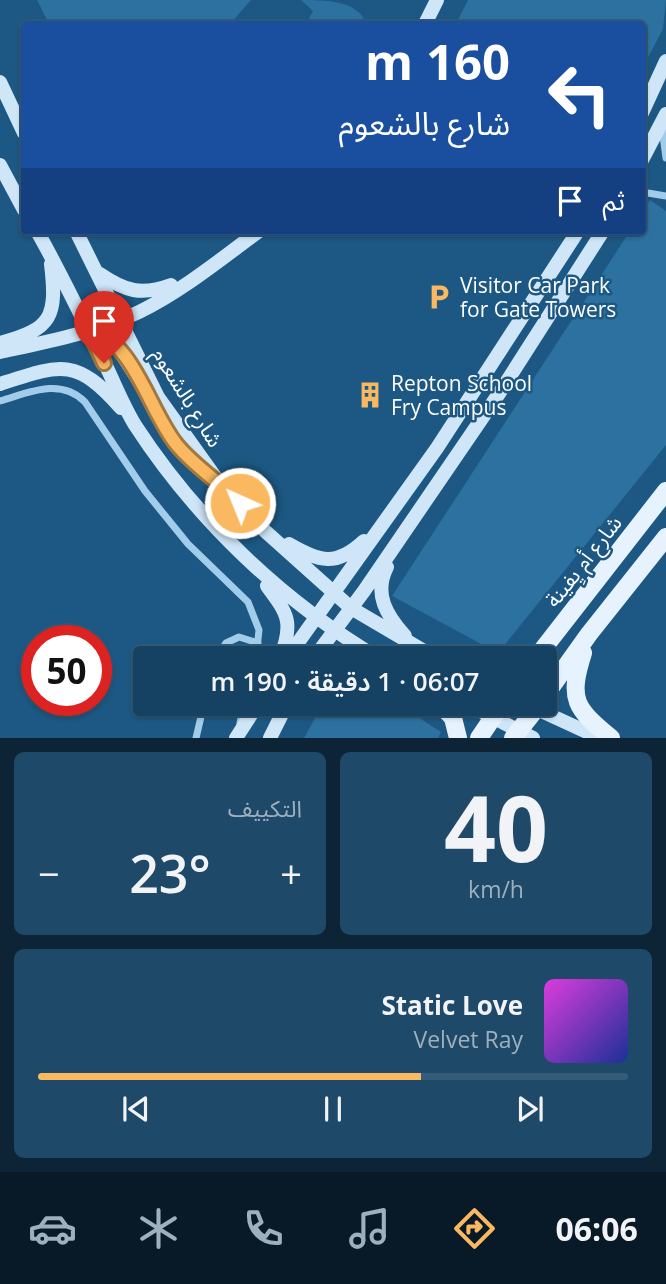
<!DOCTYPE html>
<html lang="ar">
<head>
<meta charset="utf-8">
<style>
	:root { --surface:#154262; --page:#1e4968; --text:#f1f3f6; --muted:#9db0be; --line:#345b77; --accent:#fab860 }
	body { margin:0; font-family:"Open Sans","Noto Sans Arabic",sans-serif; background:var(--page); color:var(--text); direction:rtl; height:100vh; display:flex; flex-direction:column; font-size:26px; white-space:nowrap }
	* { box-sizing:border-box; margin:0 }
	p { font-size:23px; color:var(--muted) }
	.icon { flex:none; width:38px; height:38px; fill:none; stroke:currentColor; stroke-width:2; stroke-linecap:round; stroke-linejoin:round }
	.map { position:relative; height:738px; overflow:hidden; direction:ltr }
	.side { display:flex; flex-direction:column; gap:14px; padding:14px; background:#0c2436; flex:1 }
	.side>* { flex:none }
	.banner { position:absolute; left:21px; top:21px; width:625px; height:214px; border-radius:7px; box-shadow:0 2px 5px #0004,0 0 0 2px var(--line); direction:rtl; background:#1a4fa0; color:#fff; overflow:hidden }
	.speed { position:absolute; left:21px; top:625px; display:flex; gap:14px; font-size:35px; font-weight:700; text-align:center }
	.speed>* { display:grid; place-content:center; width:91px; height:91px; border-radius:50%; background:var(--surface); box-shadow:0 2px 5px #0004,0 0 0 2px var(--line); line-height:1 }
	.speed .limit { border:10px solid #d22; background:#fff; color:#111 }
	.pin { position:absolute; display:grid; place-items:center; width:60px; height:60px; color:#fff; margin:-72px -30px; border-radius:50% 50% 50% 0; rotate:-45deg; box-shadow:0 0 7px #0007 }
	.pin .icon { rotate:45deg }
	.me { position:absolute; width:77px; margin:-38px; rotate:316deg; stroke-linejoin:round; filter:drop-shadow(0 0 5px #0008) }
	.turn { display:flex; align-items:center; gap:24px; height:147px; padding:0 21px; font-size:32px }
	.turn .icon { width:91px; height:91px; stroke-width:2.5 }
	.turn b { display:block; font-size:49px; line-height:60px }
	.then { display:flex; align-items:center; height:66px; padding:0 21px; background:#0003; gap:14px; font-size:26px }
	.big { font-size:52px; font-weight:600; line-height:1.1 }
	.side .tile { flex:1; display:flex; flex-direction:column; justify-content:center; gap:10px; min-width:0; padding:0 24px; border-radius:10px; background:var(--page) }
	.side .dial { align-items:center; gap:0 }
	.dial b { font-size:91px; line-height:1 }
	.song { display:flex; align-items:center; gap:21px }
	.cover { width:84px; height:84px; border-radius:10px; background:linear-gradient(135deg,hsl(300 70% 55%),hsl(230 70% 35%)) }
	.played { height:7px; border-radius:4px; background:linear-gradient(90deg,var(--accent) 65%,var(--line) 65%) }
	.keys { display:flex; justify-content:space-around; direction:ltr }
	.heat { display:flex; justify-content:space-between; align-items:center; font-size:38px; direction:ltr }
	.side .tiles { flex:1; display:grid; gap:14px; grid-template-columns:1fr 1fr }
	.tile:last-child { grid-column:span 2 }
	.trip { position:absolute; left:133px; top:646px; width:424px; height:70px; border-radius:7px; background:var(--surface); box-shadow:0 2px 5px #0004,0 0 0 2px var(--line); font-weight:600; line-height:70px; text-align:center; direction:rtl }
	.tab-bar { display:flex; height:112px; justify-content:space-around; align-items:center; background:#081a27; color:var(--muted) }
	.tab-bar .icon { width:49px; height:49px }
	.tab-bar .active { color:var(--accent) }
	.tab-bar b { font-size:32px; color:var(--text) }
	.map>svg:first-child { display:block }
	.green { fill:#2c71a0 }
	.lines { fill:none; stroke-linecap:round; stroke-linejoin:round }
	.street { stroke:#a2cdea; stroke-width:7 }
	.secondary { stroke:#cee6f8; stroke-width:14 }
	.primary { stroke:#e6f3fe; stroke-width:18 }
	.route-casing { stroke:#a2783e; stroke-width:18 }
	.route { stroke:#fab860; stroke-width:12 }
	.labels { text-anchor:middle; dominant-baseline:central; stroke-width:5; stroke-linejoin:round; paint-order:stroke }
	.poi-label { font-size:21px; fill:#fff; stroke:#1c5883; text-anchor:start }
	.street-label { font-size:21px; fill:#fff; stroke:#1c5883 }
</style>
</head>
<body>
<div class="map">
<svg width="666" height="738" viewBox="0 0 666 738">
	<rect width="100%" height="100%" fill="#1c5883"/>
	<path class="green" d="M37 0H251L230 24H49Z
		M301 0C324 0 359 0 366 24H306L313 11Z
		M468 0H666L663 29 642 69V24H456Z
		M650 200 666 211V445L498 653 392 596 630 231H642V212Z
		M323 704H398L441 732 438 738H304Z"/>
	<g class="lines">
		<path class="street" d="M662 128 666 158
			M642 192 666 196
			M0 401C28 393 60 377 85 402L145 491 188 544 248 602 259 630 256 658
			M216 658 226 643 239 637 258 643
			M240 723 244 704
			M196 738 204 704"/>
		<path class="secondary" d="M425 24 437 0
			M0 82 24 133
			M642 113 666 61
			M642 160 666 114
			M0 165 24 210
			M37 231C62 275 84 322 107 368 116 387 124 407 135 425 196 519 282 601 378 658
			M76 231 158 397 216 478 265 531 351 608 436 658
			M100 274C125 291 141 296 171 285
			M88 329 114 342 142 386
			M0 343C53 329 57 316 51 264
			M0 352C46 342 97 332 139 312 182 291 221 259 259 231
			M0 384C61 364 76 357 121 408
			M152 404 172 438 201 468
			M289 544C320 562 336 567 364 541
			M387 567C373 594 387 616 405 636
			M267 586C288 614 294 623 280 658
			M287 658 437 448 578 231
			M314 658 364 591 500 392 603 231
			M467 704 533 738
			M526 704 600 738
			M236 738 258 704
			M270 738 287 704"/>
		<path class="primary" d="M583 653C568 700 575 708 611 738
			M536 658 666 491
			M544 697 589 634 666 537
			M440 704 453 718 458 738
			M479 738 502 704
			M513 738 540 704"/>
	</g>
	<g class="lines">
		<g class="route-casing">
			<path id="route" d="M104 363 88 329C134 340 149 411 177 445 195 467 220 482 240 503"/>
		</g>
		<use href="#route" class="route"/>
	</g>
	<defs>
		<g id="parking-bare" transform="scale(2.1)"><path d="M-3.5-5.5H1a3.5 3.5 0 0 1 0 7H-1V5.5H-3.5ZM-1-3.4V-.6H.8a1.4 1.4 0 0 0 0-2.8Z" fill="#fab860" stroke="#1c5883" stroke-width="2.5" paint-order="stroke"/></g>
		<g id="building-bare" transform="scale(2.1)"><path d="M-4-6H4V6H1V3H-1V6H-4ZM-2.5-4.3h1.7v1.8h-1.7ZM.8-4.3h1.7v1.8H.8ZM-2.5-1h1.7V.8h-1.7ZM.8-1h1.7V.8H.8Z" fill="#fab860" stroke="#1c5883" stroke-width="2.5" paint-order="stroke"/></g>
	</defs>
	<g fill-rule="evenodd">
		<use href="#parking-bare" x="439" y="297"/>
		<use href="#building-bare" x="370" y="395"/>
	</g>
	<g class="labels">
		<g class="poi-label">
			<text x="460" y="285">Visitor Car Park<tspan x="460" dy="24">for Gate Towers</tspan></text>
			<text x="391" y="383">Repton School<tspan x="391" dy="24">Fry Campus</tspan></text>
		</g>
		<g class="street-label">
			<text transform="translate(188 397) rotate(58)">شارع بالشعوم</text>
			<text transform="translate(583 561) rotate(-52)">شارع أم يِفينة</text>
		</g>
	</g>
</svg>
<div class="speed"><div class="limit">50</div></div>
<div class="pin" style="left:104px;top:363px;background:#d93025"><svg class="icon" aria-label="arrive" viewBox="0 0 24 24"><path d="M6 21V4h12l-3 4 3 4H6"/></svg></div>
<svg class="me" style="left:240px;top:503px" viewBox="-20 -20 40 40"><circle r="17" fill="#fab860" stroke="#fff" stroke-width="3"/><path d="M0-11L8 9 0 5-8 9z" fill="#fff"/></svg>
<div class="trip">06:07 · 1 دقيقة · 190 m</div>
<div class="banner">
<div class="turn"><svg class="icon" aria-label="left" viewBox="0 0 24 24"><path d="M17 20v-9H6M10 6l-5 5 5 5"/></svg><div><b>160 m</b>شارع بالشعوم</div></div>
<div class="then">ثم<svg class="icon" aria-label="arrive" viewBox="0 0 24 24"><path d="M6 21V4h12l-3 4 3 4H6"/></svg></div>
</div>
</div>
<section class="side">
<div class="tiles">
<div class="tile dial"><b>40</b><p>km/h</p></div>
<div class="tile"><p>التكييف</p>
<div class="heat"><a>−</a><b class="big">23°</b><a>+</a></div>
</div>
<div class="tile">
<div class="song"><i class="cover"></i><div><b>Static Love</b><p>Velvet Ray</p></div></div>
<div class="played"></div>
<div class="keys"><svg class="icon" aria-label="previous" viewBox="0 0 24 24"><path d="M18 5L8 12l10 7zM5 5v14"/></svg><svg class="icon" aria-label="pause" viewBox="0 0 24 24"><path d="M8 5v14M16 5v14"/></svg><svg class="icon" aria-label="next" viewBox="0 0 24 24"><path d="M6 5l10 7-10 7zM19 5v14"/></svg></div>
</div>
</div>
</section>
<nav class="tab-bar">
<b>06:06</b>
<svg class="icon active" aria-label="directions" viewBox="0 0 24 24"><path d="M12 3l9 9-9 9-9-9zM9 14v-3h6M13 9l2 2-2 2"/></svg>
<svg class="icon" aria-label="music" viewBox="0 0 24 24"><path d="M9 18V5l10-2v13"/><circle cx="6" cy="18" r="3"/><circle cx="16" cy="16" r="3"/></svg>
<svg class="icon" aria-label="phone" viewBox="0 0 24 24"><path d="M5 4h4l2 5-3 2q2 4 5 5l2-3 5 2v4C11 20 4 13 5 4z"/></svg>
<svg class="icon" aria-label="climate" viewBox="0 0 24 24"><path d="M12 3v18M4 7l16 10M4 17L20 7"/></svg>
<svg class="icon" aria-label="car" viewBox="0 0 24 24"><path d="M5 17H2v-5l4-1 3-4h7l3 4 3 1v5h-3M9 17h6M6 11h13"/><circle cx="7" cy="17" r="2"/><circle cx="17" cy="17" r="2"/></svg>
</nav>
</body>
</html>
